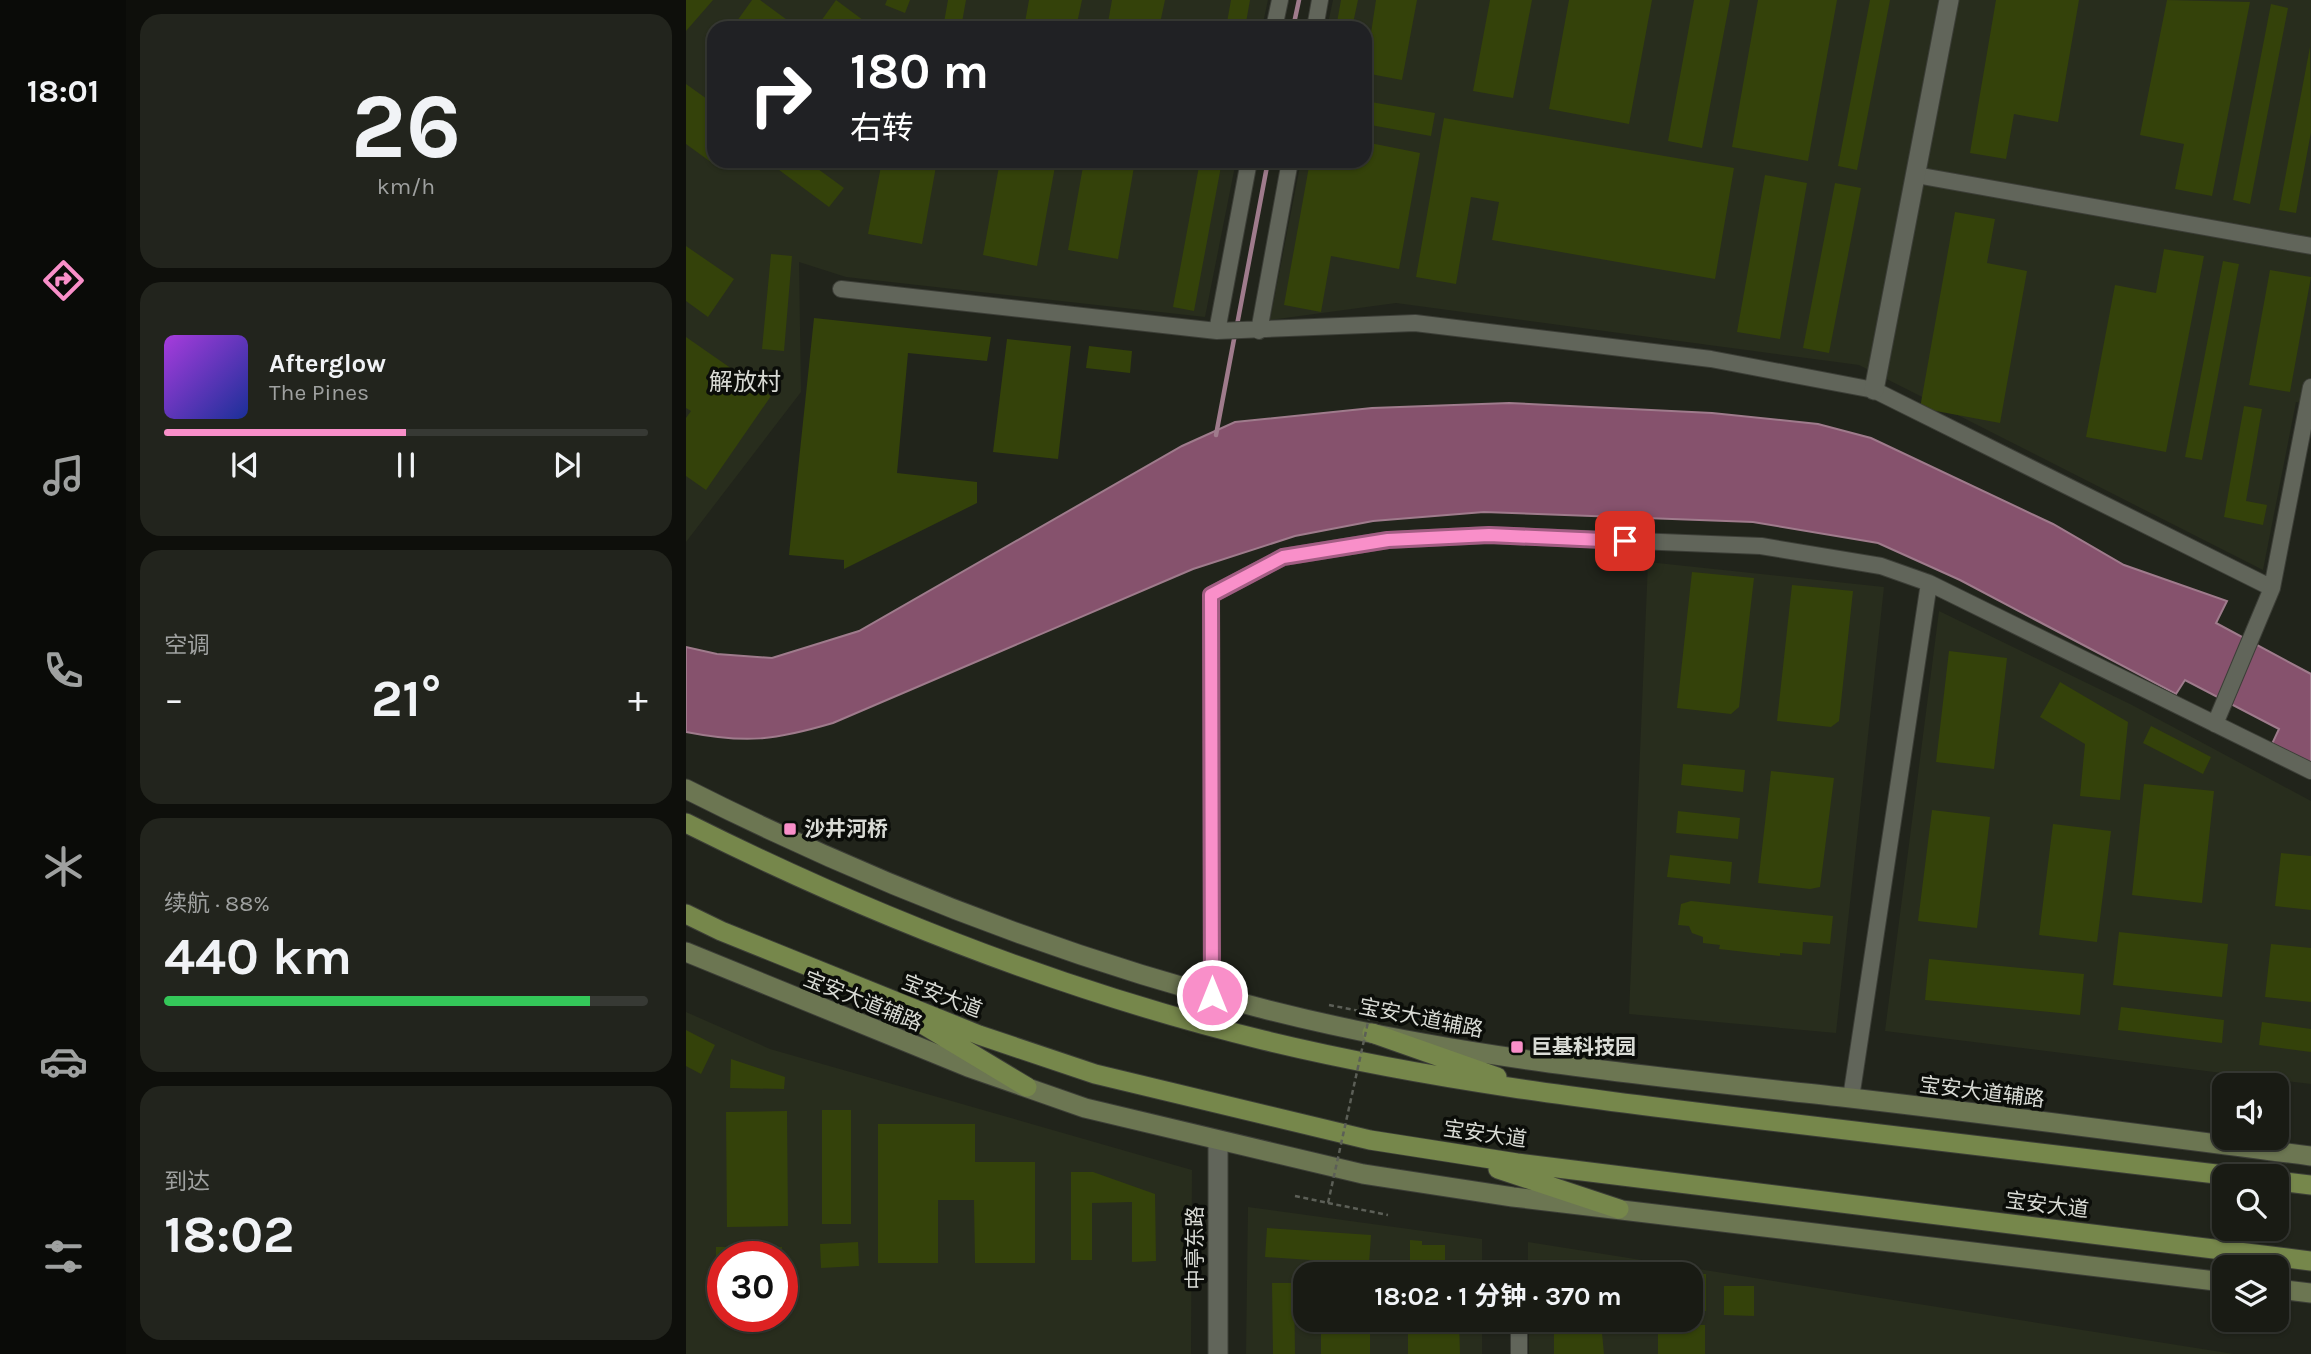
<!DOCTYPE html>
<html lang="zh">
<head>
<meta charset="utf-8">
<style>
	:root { --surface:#191b14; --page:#22241d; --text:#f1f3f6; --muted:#9fa1a0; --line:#373934; --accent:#f98fc9 }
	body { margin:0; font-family:Karla,"Noto Sans SC",sans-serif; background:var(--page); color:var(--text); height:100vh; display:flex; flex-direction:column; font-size:26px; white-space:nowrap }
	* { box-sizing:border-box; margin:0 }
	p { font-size:23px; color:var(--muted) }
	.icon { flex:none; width:38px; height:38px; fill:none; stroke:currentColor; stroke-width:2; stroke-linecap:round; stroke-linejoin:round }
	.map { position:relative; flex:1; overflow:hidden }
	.side { display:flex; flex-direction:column; gap:14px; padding:14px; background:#0e0f0b; width:560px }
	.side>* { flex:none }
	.guide { position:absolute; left:21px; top:21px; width:665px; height:147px; border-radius:21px; box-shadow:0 2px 5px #0004,0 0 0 2px var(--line); background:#202124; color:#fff; overflow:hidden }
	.fabs { position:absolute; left:1526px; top:1073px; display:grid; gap:14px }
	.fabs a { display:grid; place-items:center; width:77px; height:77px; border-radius:14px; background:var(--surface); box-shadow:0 2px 5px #0004,0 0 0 2px var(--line); font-size:35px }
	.speed { position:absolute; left:21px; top:1241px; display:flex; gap:14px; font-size:35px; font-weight:700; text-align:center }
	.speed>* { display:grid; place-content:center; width:91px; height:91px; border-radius:50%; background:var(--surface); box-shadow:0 2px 5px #0004,0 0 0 2px var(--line); line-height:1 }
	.speed .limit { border:10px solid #d22; background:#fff; color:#111 }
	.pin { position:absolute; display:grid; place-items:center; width:60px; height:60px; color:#fff; margin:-30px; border-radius:14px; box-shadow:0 4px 10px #0006 }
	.me { position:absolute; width:77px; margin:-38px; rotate:0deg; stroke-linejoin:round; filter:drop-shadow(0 0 5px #0008) }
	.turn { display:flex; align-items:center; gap:24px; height:147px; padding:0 28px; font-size:32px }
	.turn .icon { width:91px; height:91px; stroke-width:2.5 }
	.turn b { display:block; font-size:49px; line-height:60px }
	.big { font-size:52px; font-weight:700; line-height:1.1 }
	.side .widget { flex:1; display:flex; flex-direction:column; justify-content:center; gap:10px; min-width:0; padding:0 24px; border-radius:21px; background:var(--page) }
	.side .dial { align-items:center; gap:0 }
	.dial b { font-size:91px; line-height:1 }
	.song { display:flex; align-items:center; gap:21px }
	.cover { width:84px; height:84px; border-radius:10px; background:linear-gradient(135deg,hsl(280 70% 55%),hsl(230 70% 35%)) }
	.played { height:7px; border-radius:4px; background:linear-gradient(90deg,var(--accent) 50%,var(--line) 50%) }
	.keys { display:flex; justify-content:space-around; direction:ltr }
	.heat { display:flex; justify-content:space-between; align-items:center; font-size:38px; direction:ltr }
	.charge { height:10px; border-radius:5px; background:linear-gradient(90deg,#34c759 88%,var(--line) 0) }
	.trip { position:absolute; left:607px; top:1262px; width:410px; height:70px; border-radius:21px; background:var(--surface); box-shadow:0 2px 5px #0004,0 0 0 2px var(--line); font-weight:700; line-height:70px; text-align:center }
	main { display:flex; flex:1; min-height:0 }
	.tabs { display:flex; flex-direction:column; width:126px; justify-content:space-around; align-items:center; background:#0a0b08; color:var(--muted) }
	.tabs .icon { width:49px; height:49px }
	.tabs .on { color:var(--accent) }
	.tabs b { font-size:32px; color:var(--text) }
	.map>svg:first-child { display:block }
	.built { fill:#282d1d; fill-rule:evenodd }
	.water { fill:#86526d; stroke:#9f7b8c; stroke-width:2 }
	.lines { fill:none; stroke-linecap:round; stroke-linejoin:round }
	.stream { stroke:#9f7b8c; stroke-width:4.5 }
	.building { fill:#34420a }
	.minor-casing { stroke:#3c3e37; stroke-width:18 }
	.tertiary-casing { stroke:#3c3e37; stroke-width:21 }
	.secondary-casing { stroke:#3c3e37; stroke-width:21 }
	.primary-casing { stroke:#3c3e37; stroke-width:21 }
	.path { stroke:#5c5f57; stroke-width:2.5; stroke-dasharray:5 3.5; stroke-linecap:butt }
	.minor { stroke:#61655a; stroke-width:16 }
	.tertiary { stroke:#61655a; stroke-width:19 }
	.secondary { stroke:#6c7652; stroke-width:19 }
	.primary { stroke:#76874b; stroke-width:19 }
	.path-bridge { stroke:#5c5f57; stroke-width:2.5; stroke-dasharray:5 3.5; stroke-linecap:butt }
	.route-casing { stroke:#a25d83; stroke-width:18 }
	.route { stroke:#f98fc9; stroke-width:12 }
	.poi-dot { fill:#f98fc9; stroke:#0b0d09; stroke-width:2.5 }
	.labels { text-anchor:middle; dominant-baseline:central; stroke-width:7; stroke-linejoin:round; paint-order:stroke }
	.poi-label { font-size:21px; font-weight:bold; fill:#d9dbd5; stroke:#0b0d09; text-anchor:start }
	.street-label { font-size:21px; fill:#d9dbd5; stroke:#0b0d09 }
	.quarter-label { font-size:24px; fill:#d9dbd5; stroke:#0b0d09 }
</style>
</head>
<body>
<main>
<nav class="tabs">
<b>18:01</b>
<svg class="icon on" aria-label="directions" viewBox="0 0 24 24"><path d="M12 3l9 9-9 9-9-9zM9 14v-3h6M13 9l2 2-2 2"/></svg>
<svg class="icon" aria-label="music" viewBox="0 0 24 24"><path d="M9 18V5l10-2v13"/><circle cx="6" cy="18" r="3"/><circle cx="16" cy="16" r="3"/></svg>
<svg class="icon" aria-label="phone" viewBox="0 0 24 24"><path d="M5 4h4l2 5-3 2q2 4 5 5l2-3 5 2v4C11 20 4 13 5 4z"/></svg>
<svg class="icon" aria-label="climate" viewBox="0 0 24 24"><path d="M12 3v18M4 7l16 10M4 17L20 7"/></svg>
<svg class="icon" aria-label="car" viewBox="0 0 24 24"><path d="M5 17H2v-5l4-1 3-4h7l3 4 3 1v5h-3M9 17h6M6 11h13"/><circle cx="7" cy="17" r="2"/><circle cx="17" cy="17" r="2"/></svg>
<svg class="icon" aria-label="filters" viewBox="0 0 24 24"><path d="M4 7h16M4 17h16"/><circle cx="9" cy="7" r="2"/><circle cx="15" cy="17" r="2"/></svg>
</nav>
<section class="side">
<div class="widget dial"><b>26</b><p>km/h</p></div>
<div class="widget">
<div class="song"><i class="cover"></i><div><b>Afterglow</b><p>The Pines</p></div></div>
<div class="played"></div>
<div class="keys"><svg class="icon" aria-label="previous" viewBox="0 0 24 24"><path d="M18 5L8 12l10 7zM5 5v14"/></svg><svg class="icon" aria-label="pause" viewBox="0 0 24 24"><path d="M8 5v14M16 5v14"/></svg><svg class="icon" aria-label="next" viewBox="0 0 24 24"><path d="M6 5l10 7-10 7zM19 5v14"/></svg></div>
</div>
<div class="widget"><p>空调</p>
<div class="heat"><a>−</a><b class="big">21°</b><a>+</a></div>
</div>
<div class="widget"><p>续航 · 88%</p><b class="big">440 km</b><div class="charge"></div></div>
<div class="widget"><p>到达</p><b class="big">18:02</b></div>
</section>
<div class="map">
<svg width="1625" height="1354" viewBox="0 0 1625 1354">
	<rect width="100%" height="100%" fill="#21241b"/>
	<path class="built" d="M0 0H582L576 28H28V161H550L519 317 160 277 113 262 115 392 0 542Z
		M647 0H1625V405L1610 402 1577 570 1173 365 710 303 584 320 615 161H679V28H641Z
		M962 562 1198 587 1150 1033 943 1014Z
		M1253 611 1446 705 1625 801V1084L1199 1031Z
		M0 1012 84 1049 506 1170 505 1354H0ZM37 1256H96V1316H37Z
		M562 1207 796 1239V1274H620V1320H796V1354H560Z
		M842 1242 1548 1354H843V1320H1004V1274H842Z"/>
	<path class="water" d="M823 403 1026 413 1132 424 1185 438 1367 524 1438 565 1541 601 1530 623 1625 674V767L1585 746 1593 729 1499 680 1490 694 1274 580 1192 543 1067 522 798 512 687 521 609 536 507 569 147 723C89 740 61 744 0 732V647L31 654 86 658 173 631 496 446 549 422 686 408Z"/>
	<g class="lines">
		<path class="stream" d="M607 28 613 0
			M551 325 582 161
			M530 435 549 334"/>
	</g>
	<path class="building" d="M0 0H27L0 31Z
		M66 0H74L112 28H46Z
		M150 0 185 26 183 28H130Z
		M201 0H224L219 13 199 5Z
		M262 0H280L275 28H257Z
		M343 0H396L390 28H338Z
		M426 0H479L473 28H421Z
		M545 0H564L559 28H540Z
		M655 0H672L666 28H650Z
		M690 0H731L716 80 679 73Z
		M804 0H846L827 98 787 91Z
		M883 0H966L943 124 863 109Z
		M1008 0H1044L1016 148 982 141Z
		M1072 0H1151L1122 161 1046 147Z
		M1184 0H1204L1171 170 1152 166Z
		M1310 0H1393L1372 122 1328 114 1320 159 1284 153Z
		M1481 0 1564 2 1526 196 1489 189 1498 144 1454 135Z
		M1585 4 1602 8 1564 204 1547 200Z
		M1624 47 1625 132 1610 213 1593 210Z
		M0 84 28 104V161H38L33 168 0 144Z
		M679 101 749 113 745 136 679 124Z
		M758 118 1048 168 1029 279 806 240 813 202 785 197 770 284 730 277Z
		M679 142 734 153 713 269 645 256 635 312 598 305 624 161H679Z
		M81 161H121L158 188 143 207Z
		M196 161H251L236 244 182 234Z
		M314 161H370L351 266 297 255Z
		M398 161H449L432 259 382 250Z
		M514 161H536L508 311 487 307Z
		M1079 175 1121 183 1094 339 1051 332Z
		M1149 183 1175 188 1143 353 1117 348Z
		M1269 212 1309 219 1301 263 1341 271 1314 423 1234 408Z
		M0 246 48 279 22 317 0 301Z
		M1478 249 1518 256 1480 452 1400 437 1429 285 1470 293Z
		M85 254 106 256 98 351 76 349Z
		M1537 261 1553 264 1516 460 1499 457Z
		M1584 270 1625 277 1604 392 1563 385Z
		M128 318 305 337 301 361 222 353 211 473 291 482V503L158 569V560L103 555Z
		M0 337 85 396 20 490 0 476V418L5 411 0 408Z
		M321 339 385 346 372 459 307 452Z
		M403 346 446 351 444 373 400 368Z
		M1558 406 1576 409 1560 501 1581 505 1577 525 1538 517Z
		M1006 572 1068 578 1053 707 1045 714 991 708Z
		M1106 585 1167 591 1153 721 1145 727 1091 721Z
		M1263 651 1321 658 1308 769 1250 762Z
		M1374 682 1442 722 1434 800 1394 796 1399 744 1354 717Z
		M1465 726 1525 757 1517 774 1457 743Z
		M997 764 1059 770 1057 792 995 785Z
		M1085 771 1148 778 1134 887 1124 889 1072 883Z
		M1458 784 1528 791 1516 903 1446 895Z
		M1246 810 1304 817 1291 928 1232 921Z
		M992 811 1054 818 1052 839 990 833Z
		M1367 824 1425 831 1411 942 1353 935Z
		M1595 853 1625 856V910L1589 906Z
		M984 855 1046 862 1044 884 981 877Z
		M1005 901 1147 916 1144 944 1117 942 1116 955 1094 953V956L1033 949 1034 945 1017 943V937L1006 933 1003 926 992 925 995 904Z
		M1433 932 1542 944 1536 997 1427 985Z
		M1585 944 1625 948V1002L1579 997Z
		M1243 959 1398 974 1394 1015 1239 1000Z
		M1435 1007 1538 1020 1536 1043 1432 1030Z
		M1576 1022 1625 1029V1052L1573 1045Z
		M0 1030 29 1045 15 1074 0 1066Z
		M45 1059 99 1077 98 1089 44 1088Z
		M136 1110H165V1224H136Z
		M101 1111 102 1226 41 1227 40 1112Z
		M192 1124H289V1162H349V1263H289L288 1200H252V1263H192Z
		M385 1172H407L469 1194 470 1261 446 1262V1202L406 1203V1260H385Z
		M581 1228 685 1235 683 1264 579 1257Z
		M724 1240 736 1241V1245H759V1265H724Z
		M172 1242 173 1266 135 1268 134 1244Z
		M30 1247H96V1256H37V1270H30Z
		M859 1269H916V1274H859Z
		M1004 1274H1020V1311L1004 1312Z
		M586 1283H608L609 1354H587Z
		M1038 1286H1068V1316L1038 1315Z
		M635 1320H684V1354H635Z
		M722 1320H773L774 1354H722Z
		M868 1325H919L921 1329 916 1333 918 1354H868Z
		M972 1325H1019V1354H972Z"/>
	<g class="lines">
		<g class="minor-casing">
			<path id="minor" d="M588 28 594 0
				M629 28 634 0
				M1230 175 1625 246
				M155 289 531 331 729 323 1025 359 1188 390 1586 588
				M531 331 563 161
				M573 331 604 161
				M1529 724 1586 588 1625 387
				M526 995 525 595 597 557 702 540 803 535 1075 546 1195 566 1243 583 1625 771
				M1165 1098 1243 583
				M833 1272V1274
				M833 1320V1354"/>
		</g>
		<g class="tertiary-casing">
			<path id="tertiary" d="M1188 390 1263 0
				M532 1354V1141"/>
		</g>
		<g class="secondary-casing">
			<path id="secondary" d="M0 789C186 883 380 959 582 1010 771 1058 964 1076 1156 1097 1313 1115 1469 1136 1625 1156
				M0 952 282 1067 399 1108 677 1174 827 1197 1538 1282
				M1591 1289 1625 1293"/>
		</g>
		<g class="primary-casing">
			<path id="primary" d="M0 823C184 915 377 991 577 1040 742 1080 908 1100 1076 1120 1233 1139 1390 1157 1547 1176
				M0 914 35 931 293 1035 409 1074 684 1140 831 1163 1625 1261
				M228 1019 341 1087
				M686 1033 811 1077
				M812 1169 933 1209
				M1591 1181 1625 1185"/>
		</g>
		<path class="path" d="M643 1005 684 1013
			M642 1203 702 1215"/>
		<use href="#minor" class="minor"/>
		<use href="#tertiary" class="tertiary"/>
		<use href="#secondary" class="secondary"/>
		<use href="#primary" class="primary"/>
		<path class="path-bridge" d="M609 1196 642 1203 684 1013 723 1021"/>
	</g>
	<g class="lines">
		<g class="route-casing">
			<path id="route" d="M526 995 525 595 597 557 702 540 803 535 939 541"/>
		</g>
		<use href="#route" class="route"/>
	</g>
	<g class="poi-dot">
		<rect x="97" y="822" width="14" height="14" rx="3.5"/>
		<rect x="824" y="1040" width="14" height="14" rx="3.5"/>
	</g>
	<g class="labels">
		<g class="poi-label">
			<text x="118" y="829">沙井河桥</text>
			<text x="845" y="1047">巨基科技园</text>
		</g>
		<g class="street-label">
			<text transform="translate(256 996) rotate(21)">宝安大道</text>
			<text transform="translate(177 1001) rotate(22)">宝安大道辅路</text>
			<text transform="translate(735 1018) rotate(11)">宝安大道辅路</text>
			<text transform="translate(1296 1092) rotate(7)">宝安大道辅路</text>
			<text transform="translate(799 1134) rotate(8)">宝安大道</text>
			<text transform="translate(1361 1205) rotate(7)">宝安大道</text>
			<text transform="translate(509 1248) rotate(-90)">中亭东路</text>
		</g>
		<g class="quarter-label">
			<text x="59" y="382">解放村</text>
		</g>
	</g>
</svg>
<div class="fabs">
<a><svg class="icon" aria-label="sound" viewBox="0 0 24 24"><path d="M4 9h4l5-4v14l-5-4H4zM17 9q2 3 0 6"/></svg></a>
<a><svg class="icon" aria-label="search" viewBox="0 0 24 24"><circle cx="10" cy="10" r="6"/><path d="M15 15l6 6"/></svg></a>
<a><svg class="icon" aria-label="layers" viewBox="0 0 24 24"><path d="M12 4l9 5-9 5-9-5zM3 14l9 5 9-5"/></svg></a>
</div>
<div class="speed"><div class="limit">30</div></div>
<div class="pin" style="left:939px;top:541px;background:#d93025"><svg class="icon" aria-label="arrive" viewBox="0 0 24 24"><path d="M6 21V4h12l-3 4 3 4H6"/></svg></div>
<svg class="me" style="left:526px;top:995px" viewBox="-20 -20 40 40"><circle r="17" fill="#f98fc9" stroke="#fff" stroke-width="3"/><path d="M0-11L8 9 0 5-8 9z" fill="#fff"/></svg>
<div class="trip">18:02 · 1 分钟 · 370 m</div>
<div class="guide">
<div class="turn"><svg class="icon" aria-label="right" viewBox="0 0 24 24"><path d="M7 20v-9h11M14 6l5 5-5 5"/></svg><div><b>180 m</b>右转</div></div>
</div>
</div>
</main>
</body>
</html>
